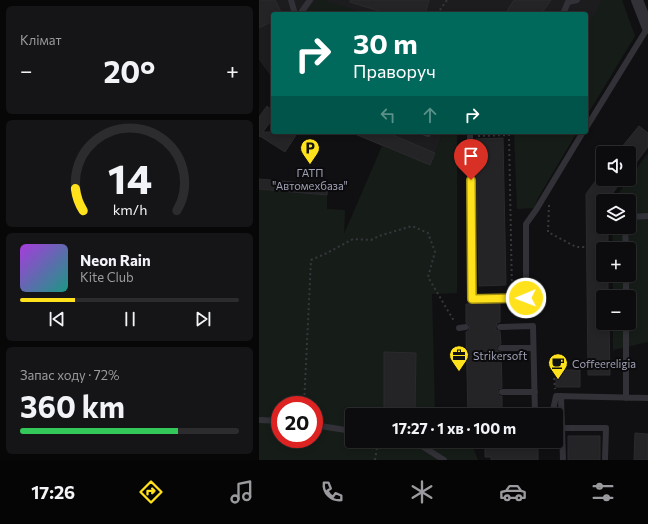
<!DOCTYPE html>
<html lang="uk">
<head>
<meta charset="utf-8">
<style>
	:root { --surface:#0c0c0e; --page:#151517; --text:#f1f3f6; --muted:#9a9b9e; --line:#2c2c2e; --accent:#ffe21b }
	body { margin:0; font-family:Commissioner,sans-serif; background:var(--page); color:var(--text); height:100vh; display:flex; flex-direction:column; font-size:15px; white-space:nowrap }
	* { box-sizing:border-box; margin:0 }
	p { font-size:13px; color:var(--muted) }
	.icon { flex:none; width:22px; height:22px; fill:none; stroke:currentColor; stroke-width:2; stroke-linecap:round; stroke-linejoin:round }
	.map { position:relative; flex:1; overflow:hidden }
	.side { display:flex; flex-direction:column; gap:6px; padding:6px; background:#070708; width:259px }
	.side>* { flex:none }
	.guide { position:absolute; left:12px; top:12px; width:317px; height:122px; border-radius:4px; box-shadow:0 2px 6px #0003,0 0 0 1px var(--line); background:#00695c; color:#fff; overflow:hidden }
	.fabs { position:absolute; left:337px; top:146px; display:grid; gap:8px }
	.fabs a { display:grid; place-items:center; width:40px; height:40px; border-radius:4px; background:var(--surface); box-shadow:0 2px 6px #0003,0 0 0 1px var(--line); font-size:20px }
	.speed { position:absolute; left:12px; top:396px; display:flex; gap:8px; font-size:20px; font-weight:700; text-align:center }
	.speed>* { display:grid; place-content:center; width:52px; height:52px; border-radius:50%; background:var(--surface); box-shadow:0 2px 6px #0003,0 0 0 1px var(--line); line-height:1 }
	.speed .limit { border:6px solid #d22; background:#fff; color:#111 }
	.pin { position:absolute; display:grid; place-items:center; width:34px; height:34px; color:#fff; margin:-41px -17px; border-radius:50% 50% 50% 0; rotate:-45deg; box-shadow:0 0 4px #0007 }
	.pin .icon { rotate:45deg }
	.me { position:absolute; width:44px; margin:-22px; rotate:269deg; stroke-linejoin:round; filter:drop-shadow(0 0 3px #0008) }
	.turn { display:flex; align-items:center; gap:14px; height:84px; padding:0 16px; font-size:18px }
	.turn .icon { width:52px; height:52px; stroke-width:2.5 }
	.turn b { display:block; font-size:28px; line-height:34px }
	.lanes { display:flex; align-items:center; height:38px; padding:0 16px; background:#0003; justify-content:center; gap:20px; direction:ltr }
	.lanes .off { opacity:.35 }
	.big { font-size:30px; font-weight:700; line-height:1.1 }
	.side .card { flex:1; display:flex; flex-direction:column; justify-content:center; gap:6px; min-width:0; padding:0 14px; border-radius:6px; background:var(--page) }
	.side .dial { align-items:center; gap:0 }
	.dial svg { height:104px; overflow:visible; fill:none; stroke:var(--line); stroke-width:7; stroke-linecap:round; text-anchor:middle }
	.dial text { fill:var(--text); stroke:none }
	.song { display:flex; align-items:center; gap:12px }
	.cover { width:48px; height:48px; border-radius:6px; background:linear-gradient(135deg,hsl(280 70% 55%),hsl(170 70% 35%)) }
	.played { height:4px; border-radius:2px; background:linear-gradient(90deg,var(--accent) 25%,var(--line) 25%) }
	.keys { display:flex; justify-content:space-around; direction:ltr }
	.heat { display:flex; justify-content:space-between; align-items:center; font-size:22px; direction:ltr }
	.charge { height:6px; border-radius:3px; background:linear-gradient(90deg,#34c759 72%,var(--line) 0) }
	.trip { position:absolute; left:86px; top:408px; width:218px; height:40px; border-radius:4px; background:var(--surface); box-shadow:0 2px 6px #0003,0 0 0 1px var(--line); font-weight:700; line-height:40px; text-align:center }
	.tabs { display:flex; height:64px; justify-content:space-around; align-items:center; background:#050506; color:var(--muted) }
	.tabs .icon { width:28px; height:28px }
	.tabs .on { color:var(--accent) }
	.tabs b { font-size:18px; color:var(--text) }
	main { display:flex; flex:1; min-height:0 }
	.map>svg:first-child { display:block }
	.built { fill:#1c1c1f }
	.green { fill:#161d18; fill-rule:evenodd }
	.building { fill:#242326; stroke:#2b2a2e }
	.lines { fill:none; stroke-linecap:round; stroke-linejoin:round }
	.path { stroke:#37373e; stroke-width:2; stroke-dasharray:2 3; stroke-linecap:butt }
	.lane { stroke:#313137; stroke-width:6 }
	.street { stroke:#313137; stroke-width:12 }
	.route-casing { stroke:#a69312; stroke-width:10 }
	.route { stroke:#ffe21b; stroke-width:7 }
	.labels { text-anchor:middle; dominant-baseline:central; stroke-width:4; stroke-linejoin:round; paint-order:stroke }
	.poi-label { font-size:11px; fill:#a0a2b4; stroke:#0b0b0d; text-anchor:start }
</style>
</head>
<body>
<main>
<section class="side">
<div class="card"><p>Клімат</p>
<div class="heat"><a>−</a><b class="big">20°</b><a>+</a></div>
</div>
<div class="card dial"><svg viewBox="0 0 100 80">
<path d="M14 69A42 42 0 1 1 86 69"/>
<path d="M14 69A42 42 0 0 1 8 52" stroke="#ffe21b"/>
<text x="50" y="56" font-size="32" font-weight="700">14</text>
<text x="50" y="72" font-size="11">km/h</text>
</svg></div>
<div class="card">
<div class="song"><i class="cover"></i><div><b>Neon Rain</b><p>Kite Club</p></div></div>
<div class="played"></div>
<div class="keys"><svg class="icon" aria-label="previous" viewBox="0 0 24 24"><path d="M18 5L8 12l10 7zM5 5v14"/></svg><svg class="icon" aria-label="pause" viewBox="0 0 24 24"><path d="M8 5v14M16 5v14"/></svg><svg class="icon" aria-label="next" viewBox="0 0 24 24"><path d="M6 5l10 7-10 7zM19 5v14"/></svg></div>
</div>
<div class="card"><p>Запас ходу · 72%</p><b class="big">360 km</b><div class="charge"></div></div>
</section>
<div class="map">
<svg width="389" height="460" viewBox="0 0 389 460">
	<rect width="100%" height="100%" fill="#101012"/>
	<path class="built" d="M0 0H344L327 31V14H14V79L0 60Z
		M127 132H185L176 153Z"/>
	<path class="green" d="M57 0H65L108 14H46Z
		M343 0H363L376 36 327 117V30Z
		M185 132H232L198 133V293L173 294 176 414 185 410 189 415H93V441H208L215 450 219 460H0V189L68 195V209L86 210 85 234 123 146 171 165ZM21 405H55V439H21Z
		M255 132H318L279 198 275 208 258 209Z
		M389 153V342L354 350V323H370V297H354V275H370V249H354L353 227H370V201H354Z"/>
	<path class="building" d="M0 0H16L23 14H14V21L0 28Z
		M91 0H170L166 14H130L91 2Z
		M255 0H292L282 14H246Z
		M8 106 14 111V118L4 132H39L26 152 1 136 0 137V117Z
		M380 126 389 133V147L370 172V153H358Z
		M91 132H127L176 153 171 165Z
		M244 138 247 285 220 286 217 139Z
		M0 179 69 185 68 195 0 189Z
		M338 179H364L348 201H344V227H349V249H344V275H349V297H344V323H350L351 375H329L327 194Z
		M241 303V322L238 323 237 327V330L241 331 242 344 238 345V348L239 352H242L243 388 239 389V392L240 396H243V415H209L207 332 210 330 211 327 210 324 207 323V304Z
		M125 352 157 353 156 410H125Z
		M297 370H321V387H297Z
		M376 433 389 434V460H375Z
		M309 436H341V460H309Z
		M226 441H279V460H232V457H226Z"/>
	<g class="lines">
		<path class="path" d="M178 14 188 0
			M219 136 250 135 253 291
			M290 205 289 232 317 247H327
			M349 247H359
			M295 378 296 389
			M45 405 52 260 68 253 94 239 112 240 120 236 153 226 169 233 176 252 169 277 195 321
			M116 460 119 441"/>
		<path class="lane" d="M32 0 36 14
			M41 14 51 0
			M304 14 309 2 318 0
			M327 128 389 27
			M164 132 169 134
			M211 136 213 299 267 298V224L277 210 324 132
			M370 217 389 216
			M366 227 367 249
			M367 275V297
			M367 323V398
			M241 327 274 326 276 415
			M200 328 207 327
			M242 348H274
			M243 392H276
			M302 396 304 460
			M293 415 297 396 389 398
			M0 420 21 421
			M55 425 93 431
			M303 428H347L346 460
			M155 441 185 460"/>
		<path class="street" d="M378 0 389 28"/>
	</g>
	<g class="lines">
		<g class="route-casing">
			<path id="route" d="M212 180 213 299 267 298"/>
		</g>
		<use href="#route" class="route"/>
	</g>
	<defs>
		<g id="parking-pin" transform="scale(1)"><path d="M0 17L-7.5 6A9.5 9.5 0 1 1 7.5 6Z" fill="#ffe21b" stroke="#0b0b0d"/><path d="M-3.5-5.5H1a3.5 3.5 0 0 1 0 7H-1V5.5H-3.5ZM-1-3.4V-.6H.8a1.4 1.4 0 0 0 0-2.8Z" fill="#111"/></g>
		<g id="office-pin" transform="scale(1)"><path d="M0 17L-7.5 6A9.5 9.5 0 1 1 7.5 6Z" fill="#ffe21b" stroke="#0b0b0d"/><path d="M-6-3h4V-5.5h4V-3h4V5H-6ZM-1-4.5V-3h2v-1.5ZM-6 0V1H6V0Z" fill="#111"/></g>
		<g id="cafe-pin" transform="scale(1)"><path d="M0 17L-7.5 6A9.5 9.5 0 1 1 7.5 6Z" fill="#ffe21b" stroke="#0b0b0d"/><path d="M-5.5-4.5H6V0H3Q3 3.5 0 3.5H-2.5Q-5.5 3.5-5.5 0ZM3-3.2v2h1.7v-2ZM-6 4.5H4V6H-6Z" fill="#111"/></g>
	</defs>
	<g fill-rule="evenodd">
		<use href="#parking-pin" x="51" y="148"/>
		<use href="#office-pin" x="200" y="355"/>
		<use href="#cafe-pin" x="299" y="363"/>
	</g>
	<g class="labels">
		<g class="poi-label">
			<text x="51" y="172" text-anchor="middle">ГАТП<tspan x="51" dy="13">"Автомехбаза"</tspan></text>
			<text x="214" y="355">Strikersoft</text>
			<text x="313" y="363">Coffeereligia</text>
		</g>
	</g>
</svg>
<div class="fabs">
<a><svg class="icon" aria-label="sound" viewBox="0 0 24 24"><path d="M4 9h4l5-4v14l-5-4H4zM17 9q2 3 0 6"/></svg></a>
<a><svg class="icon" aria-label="layers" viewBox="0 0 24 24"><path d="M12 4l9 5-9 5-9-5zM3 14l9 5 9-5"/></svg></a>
<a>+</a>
<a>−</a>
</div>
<div class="speed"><div class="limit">20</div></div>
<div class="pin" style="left:212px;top:180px;background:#d93025"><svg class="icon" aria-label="arrive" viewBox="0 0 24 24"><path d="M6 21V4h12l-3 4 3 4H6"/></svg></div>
<svg class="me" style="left:267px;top:298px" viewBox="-20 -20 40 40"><circle r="17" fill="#ffe21b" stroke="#fff" stroke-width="3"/><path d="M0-11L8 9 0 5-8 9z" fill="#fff"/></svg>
<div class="trip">17:27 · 1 хв · 100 m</div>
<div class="guide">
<div class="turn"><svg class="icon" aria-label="right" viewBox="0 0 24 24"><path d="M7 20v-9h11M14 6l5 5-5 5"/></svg><div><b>30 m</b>Праворуч</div></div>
<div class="lanes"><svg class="icon off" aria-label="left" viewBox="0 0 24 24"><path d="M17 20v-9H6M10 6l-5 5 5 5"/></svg><svg class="icon off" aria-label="ahead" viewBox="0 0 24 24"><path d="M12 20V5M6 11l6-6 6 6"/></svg><svg class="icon" aria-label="right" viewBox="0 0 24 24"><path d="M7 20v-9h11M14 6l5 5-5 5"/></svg></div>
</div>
</div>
</main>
<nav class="tabs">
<b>17:26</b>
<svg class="icon on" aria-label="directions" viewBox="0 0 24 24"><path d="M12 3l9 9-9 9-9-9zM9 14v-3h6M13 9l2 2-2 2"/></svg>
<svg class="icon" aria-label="music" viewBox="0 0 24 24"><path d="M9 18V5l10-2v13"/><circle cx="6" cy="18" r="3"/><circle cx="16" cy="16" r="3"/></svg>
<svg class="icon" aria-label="phone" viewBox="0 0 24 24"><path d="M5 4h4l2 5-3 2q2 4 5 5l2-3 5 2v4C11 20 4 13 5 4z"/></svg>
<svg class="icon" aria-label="climate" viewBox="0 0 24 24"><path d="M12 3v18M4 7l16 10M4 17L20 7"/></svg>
<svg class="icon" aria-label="car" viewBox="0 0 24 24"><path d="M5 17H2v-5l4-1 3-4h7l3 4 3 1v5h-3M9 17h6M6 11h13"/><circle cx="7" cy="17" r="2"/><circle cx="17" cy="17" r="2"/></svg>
<svg class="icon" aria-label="filters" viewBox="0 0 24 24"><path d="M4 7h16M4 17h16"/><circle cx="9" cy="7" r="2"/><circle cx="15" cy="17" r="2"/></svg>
</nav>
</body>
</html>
